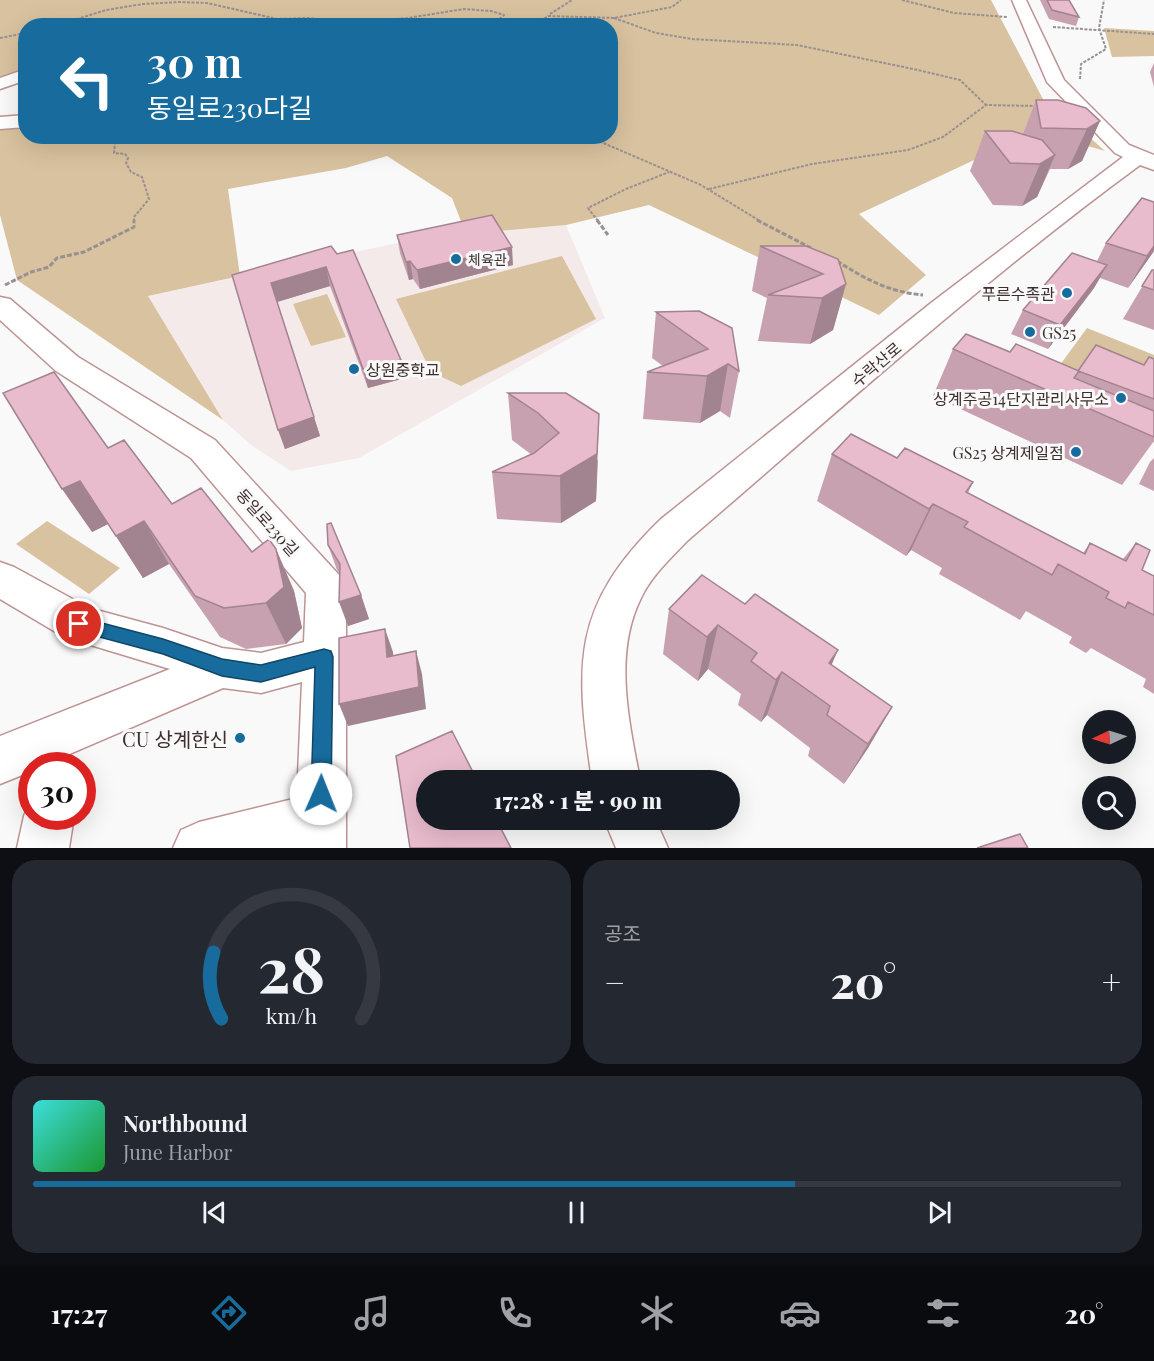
<!DOCTYPE html>
<html lang="ko">
<head>
<meta charset="utf-8">
<style>
	:root { --surface:#171b24; --page:#242831; --text:#f1f3f6; --muted:#9ea1a6; --line:#363941; --accent:#186c9d }
	body { margin:0; font-family:"Playfair Display","Noto Sans KR",serif; background:var(--page); color:var(--text); height:100vh; display:flex; flex-direction:column; font-size:22px; white-space:nowrap }
	* { box-sizing:border-box; margin:0 }
	p { font-size:20px; color:var(--muted) }
	.icon { flex:none; width:33px; height:33px; fill:none; stroke:currentColor; stroke-width:2; stroke-linecap:round; stroke-linejoin:round }
	.map { position:relative; height:848px; overflow:hidden }
	.side { display:flex; flex-direction:column; gap:12px; padding:12px; background:#0d0f14; flex:1 }
	.side>* { flex:none }
	.top-card { position:absolute; left:18px; top:18px; width:600px; height:126px; border-radius:24px; box-shadow:0 6px 24px #0002; background:#186c9d; color:#fff; overflow:hidden }
	.needle { width:39px; rotate:266deg }
	.controls { position:absolute; left:1082px; top:710px; display:grid; gap:12px }
	.controls a { display:grid; place-items:center; width:54px; height:54px; border-radius:50%; background:var(--surface); box-shadow:0 6px 24px #0002; font-size:30px }
	.speed { position:absolute; left:18px; top:752px; display:flex; gap:12px; font-size:30px; font-weight:700; text-align:center }
	.speed>* { display:grid; place-content:center; width:78px; height:78px; border-radius:50%; background:var(--surface); box-shadow:0 6px 24px #0002; line-height:1 }
	.speed .limit { border:9px solid #d22; background:#fff; color:#111 }
	.pin { position:absolute; display:grid; place-items:center; width:51px; height:51px; color:#fff; margin:-26px; border:3px solid #fff; border-radius:50%; box-shadow:0 2px 6px #0007 }
	.me { position:absolute; width:66px; margin:-33px; rotate:1deg; stroke-linejoin:round; filter:drop-shadow(0 0 4px #0008) }
	.turn { display:flex; align-items:center; gap:21px; height:126px; padding:0 30px; font-size:27px }
	.turn .icon { width:78px; height:78px; stroke-width:2.5 }
	.turn b { display:block; font-size:42px; line-height:51px }
	.big { font-size:45px; font-weight:800; line-height:1.1 }
	.side .tile { flex:1; display:flex; flex-direction:column; justify-content:center; gap:9px; min-width:0; padding:0 21px; border-radius:24px; background:var(--page) }
	.side .dial { align-items:center; gap:0 }
	.dial svg { height:156px; overflow:visible; fill:none; stroke:var(--line); stroke-width:7; stroke-linecap:round; text-anchor:middle }
	.dial text { fill:var(--text); stroke:none }
	.song { display:flex; align-items:center; gap:18px }
	.cover { width:72px; height:72px; border-radius:9px; background:linear-gradient(135deg,hsl(180 70% 55%),hsl(130 70% 35%)) }
	.played { height:6px; border-radius:3px; background:linear-gradient(90deg,var(--accent) 70%,var(--line) 70%) }
	.keys { display:flex; justify-content:space-around; direction:ltr }
	.heat { display:flex; justify-content:space-between; align-items:center; font-size:33px; direction:ltr }
	.side .tiles { flex:1; display:grid; gap:12px; grid-template-columns:1fr 1fr }
	.tile:last-child { grid-column:span 2 }
	.trip { position:absolute; left:416px; top:770px; width:324px; height:60px; border-radius:30px; background:var(--surface); box-shadow:0 6px 24px #0002; font-weight:800; line-height:60px; text-align:center }
	.dock { display:flex; height:96px; justify-content:space-around; align-items:center; background:#090b0e; color:var(--muted) }
	.dock .icon { width:42px; height:42px }
	.dock .current { color:var(--accent) }
	.dock b { font-size:27px; color:var(--text) }
	.map>svg:first-child { display:block }
	.built { fill:#f5eaea }
	.green { fill:#d9c29f }
	.lines { fill:none; stroke-linecap:round; stroke-linejoin:round }
	.minor-casing { stroke:#bc9493; stroke-width:3 }
	.path-far1 { stroke:#999090; stroke-width:2; stroke-dasharray:3 1.5; stroke-linecap:butt }
	.path { stroke:#999090; stroke-width:3; stroke-dasharray:5 2; stroke-linecap:butt }
	.minor { fill:#fff; fill-rule:evenodd }
	.wall { fill:#c8a1b0 }
	.shaded-wall { fill:#a28390 }
	.building { fill:#e8bbcd; stroke:#a28390; stroke-width:1.5 }
	.route { fill:#186c9d; stroke:#104666; stroke-width:1.5 }
	.poi-dot { fill:#186c9d; stroke:#f9f9f9; stroke-width:2 }
	.labels { text-anchor:middle; dominant-baseline:central; stroke-width:6; stroke-linejoin:round; paint-order:stroke }
	.far-poi-label { font-size:14px; fill:#3e2e2e; stroke:#f9f9f9; text-anchor:start }
	.poi-label { font-size:16px; fill:#3e2e2e; stroke:#f9f9f9; text-anchor:end }
	.street-label { font-size:16px; fill:#3e2e2e; stroke:#f9f9f9 }
	.near-poi-label { font-size:20px; fill:#3e2e2e; stroke:#f9f9f9; text-anchor:end }
</style>
</head>
<body>
<div class="map">
<svg width="1154" height="848" viewBox="0 0 1154 848">
	<rect width="100%" height="100%" fill="#f9f9f9"/>
	<path class="built" d="M566 225 605 318 359 458 291 471 251 445 223 420 148 296 416 239Z"/>
	<path class="green" d="M0 0H991L1055 122 1069 119 1105 151 1036 131 859 214 926 275 879 315 649 205 566 225 466 234 452 198 387 156 346 168 228 189 240 276 148 296 223 420 17 280 0 215V130L25 126 26 136H610V26H26L25 73 0 82Z
		M1104 28 1154 31V56L1112 57Z
		M562 256 596 319 461 386 431 372 396 299Z
		M327 294 346 337 311 346 293 304Z
		M1087 328 1154 355V442L1038 395Z
		M47 521 120 568 89 594 16 544Z"/>
	<g class="lines">
		<g class="minor-casing">
			<path id="minor" d="M1012 0H1026L1064 80 1129 145 1154 155V170L1140 165C982 281 836 413 687 541 671 558 651 576 641 598 613 654 629 721 640 780H592C575 664 571 606 661 519L931 303 1123 157 1115 153 1047 82Z
				M26 69V80L0 89V78Z
				M26 115V127L0 129V117Z
				M0 297 10 299 78 357 215 440 340 576 346 588V848H173L181 830 199 822 297 798 302 682 261 693 223 688 44 765H32V771L0 784V736L170 669 64 637 0 599V562L14 567 89 608 163 628 222 648 261 653 304 642 306 593 191 458 56 371 0 320Z
				M31 798 32 816H74L69 848H17L24 816Z
				M604 819H655L668 848H616Z"/>
		</g>
		<path class="path-far1" d="M902 0 954 13 1007 17
			M550 14 572 0
			M614 18 656 33 692 39 797 45 918 70 960 80 986 105
			M55 26 106 10 143 4 179 2 207 3 277 19 309 18 340 23 408 18 464 9 491 11 504 15 501 18 484 22 491 24 489 26
			M533 26 548 16 614 18 672 7 681 0
			M1053 27 1154 34
			M0 38 26 33
			M1080 79 1081 64 1106 49 1099 28 1104 0
			M123 136 115 143 114 153 125 154 128 158 126 163 131 172 142 177 149 199 134 217V221
			M587 136 701 185 760 221
			M709 189 812 164 908 150 943 137 986 105 1038 106
			M598 221 588 208 626 189 669 172"/>
		<path class="path" d="M597 220 608 235
			M757 220 811 248
			M837 261C865 279 889 292 923 295
			M5 285 31 272 49 267 57 258 84 252 134 227V220"/>
		<use href="#minor" class="minor"/>
	</g>
	<path class="wall" d="M1040 0H1069L1079 17 1076 26 1049 19Z
		M1154 63V87L1150 72Z
		M1036 100 1100 121 1082 161 1068 169H1050L1037 197 1022 206 993 205 970 171 985 131 1023 134Z
		M397 235 513 265 420 289 413 279 409 280 400 253Z
		M1106 243 1154 251 1128 288 1100 278 1094 288 1048 349 1011 334 1023 310 1097 261Z
		M331 246 401 360 405 378 368 388 330 286 277 302 320 436 285 449 232 275Z
		M760 246 846 284 833 330 810 344 758 341 767 298 752 291Z
		M1152 270H1154V330L1123 319Z
		M656 312 739 371 730 418 720 411 700 423 643 419 647 372 663 366 652 358Z
		M953 349 1010 352 1078 371 1143 365 1149 357 1154 359V410L1153 411H1154V441L1122 485 933 396Z
		M508 393H566L598 461 596 501 561 523 497 519 492 472 532 455 512 440Z
		M108 448 172 504 252 552 276 549 294 591 302 628 286 644 246 649 220 637 169 564 143 578 108 524 92 532Z
		M832 454 897 458 973 482 968 493 1083 553 1090 543 1122 560 1136 543 1142 570 1154 576V694L1143 687 1146 679 1091 648 1086 653 1069 643 1072 637 1026 611 1020 620 939 574 942 568 911 550 906 556 817 501Z
		M1154 458V491L1139 484 1150 462Z
		M328 545 361 595 369 619 348 626 340 574 337 570Z
		M702 575 892 707 868 748 844 784 808 756 810 748 767 715 761 722 738 705 741 694 708 669 698 681 663 654 669 609Z"/>
	<path class="shaded-wall" d="M1100 121 1082 161 1068 169 1087 129Z
		M1055 155 1037 197 1022 206 1040 164Z
		M1154 246V251L1128 288 1147 256Z
		M512 247 513 265 420 289 417 270Z
		M410 261 413 279 409 280 406 262Z
		M1107 265 1094 288 1048 349 1060 325Z
		M326 267 330 286 277 302 320 436 285 449 278 430 271 283Z
		M846 284 833 330 810 344 822 298Z
		M401 360 405 378 368 388 363 369Z
		M728 364 720 411 700 423 707 376Z
		M599 414 596 501 561 523 560 476Z
		M80 481 108 524 92 532 62 489Z
		M933 504 911 550 906 556 929 509Z
		M144 521 169 564 143 578 116 536Z
		M276 549 294 591 302 628 286 644 266 603Z
		M361 595 369 619 348 626 339 602Z
		M718 625 708 669 698 681 707 637Z
		M385 629 393 652 395 680 387 657Z
		M838 650 819 694 829 663Z
		M416 651 422 674 426 709 348 726 339 704Z
		M782 672 767 715 761 722 776 680Z
		M892 707 868 748 844 784 868 744Z"/>
	<path class="building" d="M1047 0H1069L1079 17 1052 10Z
		M1036 100H1058L1086 108 1100 121 1087 129 1041 128Z
		M985 131H1012L1042 140 1055 155 1040 164 1010 163Z
		M1142 198 1154 202V246L1147 256 1106 243Z
		M492 215 512 247 417 270 410 261 406 262 397 235Z
		M331 246 337 254 353 250 401 360 363 369 326 267 271 283 314 417 278 430 232 275Z
		M760 246H806L838 259 846 284 822 298 768 295 823 274Z
		M1072 253 1107 265 1060 325 1023 310Z
		M1152 270H1154V290L1142 286Z
		M699 311 732 328 739 371 728 364 707 376 647 372 708 349 656 312Z
		M966 334 1010 352 1016 344 1079 371 1074 378 1154 411V437L953 349Z
		M1096 345 1144 365 1149 357 1154 359V399L1078 371Z
		M54 372 108 448 124 440 172 504 201 488 252 552 269 539 276 549 284 587 266 603 224 608 195 596 144 521 116 536 80 481 62 489 3 393Z
		M508 393H566L599 414 597 454 560 476 492 472 534 453 559 433 538 413Z
		M851 434 897 458 905 448 973 482 966 492 1085 554 1090 543 1126 561 1136 543 1150 550 1142 570 1154 576V615L1128 602 1125 608 1106 598 1109 592 1058 564 1052 575 964 527 968 522 933 504 929 509 832 454Z
		M331 523 361 595 339 602 340 564 328 545 327 524Z
		M702 575 745 604 755 594 838 650 829 663 892 707 868 744 827 715 830 706 782 672 776 680 751 661 757 653 718 625 707 637 669 609Z
		M385 629 387 657 416 651 419 687 339 704V638Z
		M452 731 477 780H426V819H496L511 848H410L396 756Z
		M1020 834 1028 848H977Z"/>
	<path class="route" d="M79 617 163 639 222 659 261 665 324 649 331 651 333 657 331 794 328 801 321 804 314 801 311 794 315 667 261 682 222 676 163 654 73 630 71 624 73 619Z"/>
	<g class="poi-dot">
		<circle cx="456" cy="259" r="6"/>
		<circle cx="1067" cy="293" r="6"/>
		<circle cx="1030" cy="332" r="6"/>
		<circle cx="354" cy="369" r="6"/>
		<circle cx="1121" cy="398" r="6"/>
		<circle cx="1076" cy="452" r="6"/>
		<circle cx="240" cy="738" r="6"/>
	</g>
	<g class="labels">
		<g class="far-poi-label">
			<text x="468" y="259">체육관</text>
		</g>
		<g class="poi-label">
			<text x="1055" y="293">푸른수족관</text>
			<text x="1042" y="332" text-anchor="start">GS25</text>
			<text x="366" y="369" text-anchor="start">상원중학교</text>
			<text x="1109" y="398">상계주공14단지관리사무소</text>
			<text x="1064" y="452">GS25 상계제일점</text>
		</g>
		<g class="street-label">
			<text transform="translate(876 364) rotate(-40)">수락산로</text>
			<text transform="translate(268 522) rotate(48)">동일로230길</text>
		</g>
		<g class="near-poi-label">
			<text x="228" y="738">CU 상계한신</text>
		</g>
	</g>
</svg>
<div class="controls">
<a><svg class="needle" viewBox="-14 -14 28 28"><path d="M0-13l5 13h-10z" fill="#e53935"/><path d="M0 13l5-13h-10z" fill="#9ea1a6"/></svg></a>
<a><svg class="icon" aria-label="search" viewBox="0 0 24 24"><circle cx="10" cy="10" r="6"/><path d="M15 15l6 6"/></svg></a>
</div>
<div class="speed"><div class="limit">30</div></div>
<div class="pin" style="left:79px;top:624px;background:#d93025"><svg class="icon" aria-label="arrive" viewBox="0 0 24 24"><path d="M6 21V4h12l-3 4 3 4H6"/></svg></div>
<svg class="me" style="left:321px;top:794px" viewBox="-20 -20 40 40"><circle r="19" fill="#fff"/><path d="M0-13L10 11 0 6-10 11z" fill="#186c9d"/></svg>
<div class="trip">17:28 · 1 분 · 90 m</div>
<div class="top-card">
<div class="turn"><svg class="icon" aria-label="left" viewBox="0 0 24 24"><path d="M17 20v-9H6M10 6l-5 5 5 5"/></svg><div><b>30 m</b>동일로230다길</div></div>
</div>
</div>
<section class="side">
<div class="tiles">
<div class="tile dial"><svg viewBox="0 0 100 80">
<path d="M14 69A42 42 0 1 1 86 69"/>
<path d="M14 69A42 42 0 0 1 10 35" stroke="#186c9d"/>
<text x="50" y="56" font-size="32" font-weight="700">28</text>
<text x="50" y="72" font-size="11">km/h</text>
</svg></div>
<div class="tile"><p>공조</p>
<div class="heat"><a>−</a><b class="big">20°</b><a>+</a></div>
</div>
<div class="tile">
<div class="song"><i class="cover"></i><div><b>Northbound</b><p>June Harbor</p></div></div>
<div class="played"></div>
<div class="keys"><svg class="icon" aria-label="previous" viewBox="0 0 24 24"><path d="M18 5L8 12l10 7zM5 5v14"/></svg><svg class="icon" aria-label="pause" viewBox="0 0 24 24"><path d="M8 5v14M16 5v14"/></svg><svg class="icon" aria-label="next" viewBox="0 0 24 24"><path d="M6 5l10 7-10 7zM19 5v14"/></svg></div>
</div>
</div>
</section>
<nav class="dock">
<b>17:27</b>
<svg class="icon current" aria-label="directions" viewBox="0 0 24 24"><path d="M12 3l9 9-9 9-9-9zM9 14v-3h6M13 9l2 2-2 2"/></svg>
<svg class="icon" aria-label="music" viewBox="0 0 24 24"><path d="M9 18V5l10-2v13"/><circle cx="6" cy="18" r="3"/><circle cx="16" cy="16" r="3"/></svg>
<svg class="icon" aria-label="phone" viewBox="0 0 24 24"><path d="M5 4h4l2 5-3 2q2 4 5 5l2-3 5 2v4C11 20 4 13 5 4z"/></svg>
<svg class="icon" aria-label="climate" viewBox="0 0 24 24"><path d="M12 3v18M4 7l16 10M4 17L20 7"/></svg>
<svg class="icon" aria-label="car" viewBox="0 0 24 24"><path d="M5 17H2v-5l4-1 3-4h7l3 4 3 1v5h-3M9 17h6M6 11h13"/><circle cx="7" cy="17" r="2"/><circle cx="17" cy="17" r="2"/></svg>
<svg class="icon" aria-label="filters" viewBox="0 0 24 24"><path d="M4 7h16M4 17h16"/><circle cx="9" cy="7" r="2"/><circle cx="15" cy="17" r="2"/></svg>
<b>20°</b>
</nav>
</body>
</html>
